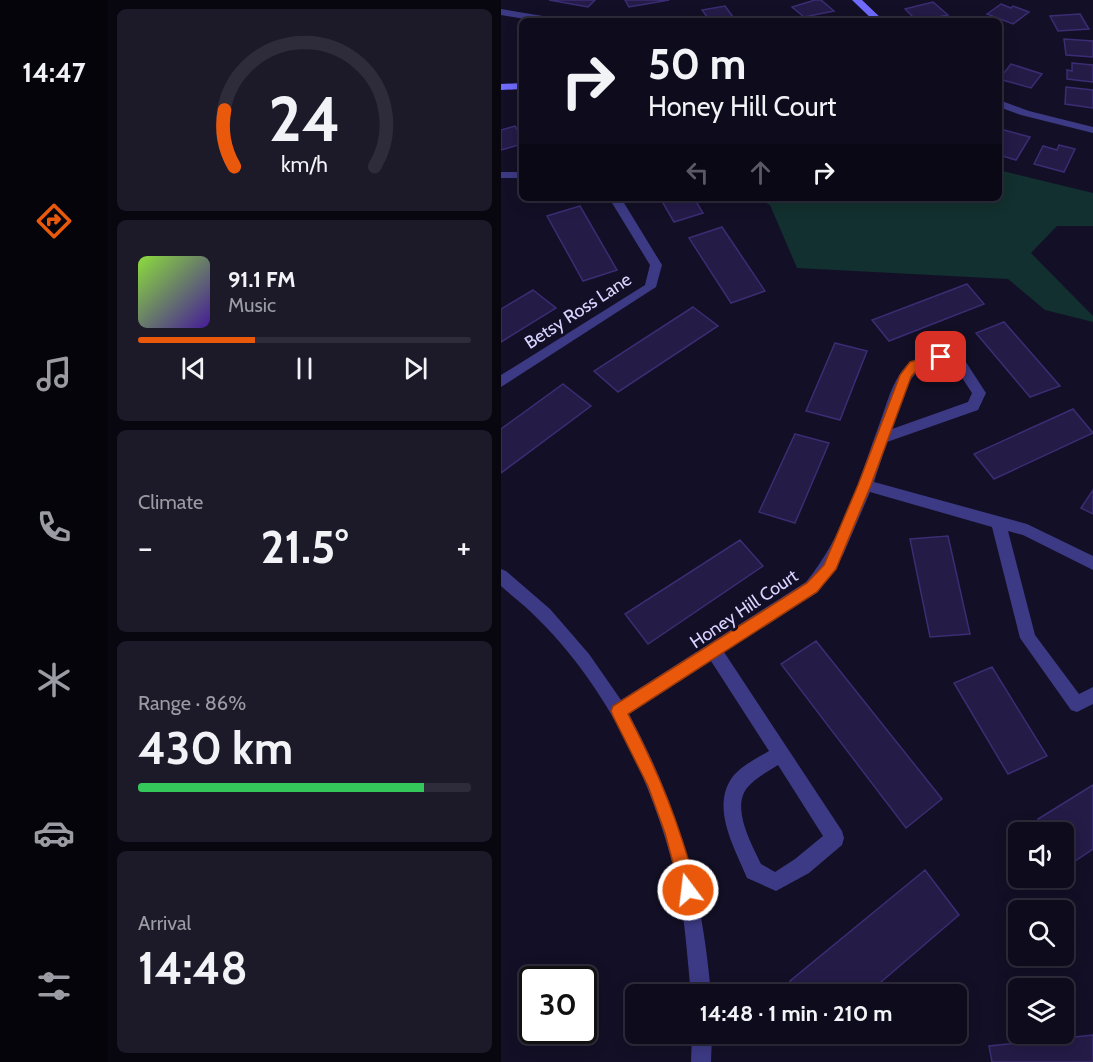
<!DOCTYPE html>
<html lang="en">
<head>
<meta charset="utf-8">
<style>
	:root { --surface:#0e0b1c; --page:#1c1929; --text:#f1f3f6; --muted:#9b9ba3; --line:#2e2b3b; --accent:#ea580c }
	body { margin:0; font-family:Cabin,sans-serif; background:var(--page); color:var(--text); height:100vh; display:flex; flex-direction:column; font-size:22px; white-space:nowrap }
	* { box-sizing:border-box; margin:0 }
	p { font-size:20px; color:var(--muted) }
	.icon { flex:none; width:33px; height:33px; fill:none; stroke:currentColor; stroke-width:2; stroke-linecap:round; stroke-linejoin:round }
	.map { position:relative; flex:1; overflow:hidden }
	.side { display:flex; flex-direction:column; gap:9px; padding:9px; background:#08060f; width:393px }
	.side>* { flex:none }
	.hud { position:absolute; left:18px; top:18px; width:483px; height:183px; border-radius:9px; box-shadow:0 3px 15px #0003,0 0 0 2px var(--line); background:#0e0b1c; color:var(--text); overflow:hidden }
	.controls { position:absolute; left:507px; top:822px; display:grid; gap:12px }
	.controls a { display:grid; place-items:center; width:66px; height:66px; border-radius:9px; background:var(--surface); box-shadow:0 3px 15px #0003,0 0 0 2px var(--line); font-size:30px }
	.speed { position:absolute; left:18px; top:966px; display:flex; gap:12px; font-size:30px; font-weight:700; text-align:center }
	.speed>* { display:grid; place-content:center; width:78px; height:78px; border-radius:50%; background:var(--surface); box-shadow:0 3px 15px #0003,0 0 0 2px var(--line); line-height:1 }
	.speed .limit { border:3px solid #111; border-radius:9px; background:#fff; color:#111 }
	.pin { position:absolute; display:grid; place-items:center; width:51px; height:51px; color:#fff; margin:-26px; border-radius:12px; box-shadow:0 3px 9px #0006 }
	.me { position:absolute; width:66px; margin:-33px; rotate:345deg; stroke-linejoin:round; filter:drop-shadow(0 0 4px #0008) }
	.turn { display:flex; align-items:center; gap:21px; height:126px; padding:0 30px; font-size:27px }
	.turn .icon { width:78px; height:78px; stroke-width:2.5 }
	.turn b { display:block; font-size:42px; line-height:51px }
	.lanes { display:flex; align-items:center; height:57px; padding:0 30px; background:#0003; justify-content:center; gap:30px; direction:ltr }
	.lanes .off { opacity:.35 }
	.big { font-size:45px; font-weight:700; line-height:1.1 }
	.side .widget { flex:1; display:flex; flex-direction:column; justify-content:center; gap:9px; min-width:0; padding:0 21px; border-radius:9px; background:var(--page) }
	.side .dial { align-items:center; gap:0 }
	.dial svg { height:156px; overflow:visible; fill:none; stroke:var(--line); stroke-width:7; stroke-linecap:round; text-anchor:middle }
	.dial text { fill:var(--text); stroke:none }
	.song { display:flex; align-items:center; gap:18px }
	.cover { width:72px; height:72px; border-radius:9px; background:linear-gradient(135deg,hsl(90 70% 55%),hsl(260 70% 35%)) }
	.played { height:6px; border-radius:3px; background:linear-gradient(90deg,var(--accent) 35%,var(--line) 35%) }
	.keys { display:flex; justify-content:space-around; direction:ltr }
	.heat { display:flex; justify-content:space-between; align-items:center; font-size:33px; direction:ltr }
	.charge { height:9px; border-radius:4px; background:linear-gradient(90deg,#34c759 86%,var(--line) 0) }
	.trip { position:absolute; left:124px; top:984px; width:342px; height:60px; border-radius:9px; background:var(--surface); box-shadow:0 3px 15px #0003,0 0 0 2px var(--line); font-weight:700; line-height:60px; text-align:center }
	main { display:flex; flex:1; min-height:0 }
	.tabs { display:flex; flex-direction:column; width:108px; justify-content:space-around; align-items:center; background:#06040b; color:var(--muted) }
	.tabs .icon { width:42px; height:42px }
	.tabs .on { color:var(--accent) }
	.tabs b { font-size:27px; color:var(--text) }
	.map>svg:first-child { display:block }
	.green { fill:#12302f }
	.building { fill:#241b47; stroke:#3b2d73; stroke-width:1.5 }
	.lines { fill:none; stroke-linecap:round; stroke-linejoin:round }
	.street { fill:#3d3a85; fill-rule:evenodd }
	.secondary { fill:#6f6bff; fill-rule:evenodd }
	.route { fill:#ea580c; stroke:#983908; stroke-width:1.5 }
	.labels { text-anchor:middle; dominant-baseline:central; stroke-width:6; stroke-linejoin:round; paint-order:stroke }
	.street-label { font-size:18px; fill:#d9d4ff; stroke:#130f26 }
</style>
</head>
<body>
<main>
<nav class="tabs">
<b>14:47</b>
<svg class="icon on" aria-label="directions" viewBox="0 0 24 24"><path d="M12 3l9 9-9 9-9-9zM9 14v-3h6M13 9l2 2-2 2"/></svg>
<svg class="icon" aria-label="music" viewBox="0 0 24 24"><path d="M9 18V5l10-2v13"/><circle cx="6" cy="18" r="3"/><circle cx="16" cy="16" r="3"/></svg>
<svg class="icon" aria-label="phone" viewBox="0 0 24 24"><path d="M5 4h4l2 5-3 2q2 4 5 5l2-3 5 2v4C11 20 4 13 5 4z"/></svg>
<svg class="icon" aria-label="climate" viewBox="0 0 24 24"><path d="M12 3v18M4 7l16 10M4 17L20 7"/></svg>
<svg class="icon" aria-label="car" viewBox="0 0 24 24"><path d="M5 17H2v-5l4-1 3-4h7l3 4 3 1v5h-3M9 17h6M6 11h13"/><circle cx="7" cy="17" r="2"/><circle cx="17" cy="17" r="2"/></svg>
<svg class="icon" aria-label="filters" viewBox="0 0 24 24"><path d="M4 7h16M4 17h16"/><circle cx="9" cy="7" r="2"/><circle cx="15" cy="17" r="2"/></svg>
</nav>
<section class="side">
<div class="widget dial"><svg viewBox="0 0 100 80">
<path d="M14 69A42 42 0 1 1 86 69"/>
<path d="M14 69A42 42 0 0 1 9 40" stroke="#ea580c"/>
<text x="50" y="56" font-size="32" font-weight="700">24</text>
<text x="50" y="72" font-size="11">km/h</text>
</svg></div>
<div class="widget">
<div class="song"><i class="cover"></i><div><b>91.1 FM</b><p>Music</p></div></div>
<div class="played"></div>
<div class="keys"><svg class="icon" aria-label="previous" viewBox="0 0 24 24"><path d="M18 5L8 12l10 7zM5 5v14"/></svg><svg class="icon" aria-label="pause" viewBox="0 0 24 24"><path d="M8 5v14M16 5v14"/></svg><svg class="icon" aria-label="next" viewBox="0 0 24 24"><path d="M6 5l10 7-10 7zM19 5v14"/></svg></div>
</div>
<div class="widget"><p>Climate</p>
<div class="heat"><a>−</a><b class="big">21.5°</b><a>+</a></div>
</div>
<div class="widget"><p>Range · 86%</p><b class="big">430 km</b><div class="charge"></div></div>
<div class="widget"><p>Arrival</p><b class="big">14:48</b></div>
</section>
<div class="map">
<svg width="592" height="1062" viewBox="0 0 592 1062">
	<rect width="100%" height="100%" fill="#130f26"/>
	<path class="green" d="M498 170 592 193V226H556L530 253 592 316V322L544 310 507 279 296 268 269 205 254 198H498Z"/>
	<path class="building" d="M48 0H94L87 7Z
		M124 0H168L128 7Z
		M314 0H320L333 11 303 17 291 7Z
		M432 2 447 15 416 21 404 9Z
		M500 4 510 8 512 6 528 12 512 24 486 14Z
		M224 6 235 21H209L201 10Z
		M579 14 588 29 557 31 549 16Z
		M563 39 592 41V57L565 55Z
		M571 63 592 65V82L566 79V70L571 71Z
		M510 64 541 74 530 88 498 79Z
		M565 87 592 90V108L564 104Z
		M14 126 21 137V144L0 150V130Z
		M503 130 529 137 515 160 498 155V137Z
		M558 145 574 149 563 172 533 164 542 146 556 150Z
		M159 198H193L202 213 173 222Z
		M79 206 116 270 82 281 46 216Z
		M221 227 264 291 230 303 188 238Z
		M466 284 483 304 388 341 371 320Z
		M32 290 55 308 0 342V309Z
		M192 307 217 326 117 392 93 371Z
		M503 322 559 386 529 397 475 333Z
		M334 343 366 351 339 420 305 411Z
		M62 384 90 406 0 473V429Z
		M572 409 592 433 493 479 473 454Z
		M294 434 328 443 294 523 258 512Z
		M592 490V514L580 508Z
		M447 536 469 634 429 637 409 539Z
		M239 540 262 566 147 644 124 614Z
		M315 641 441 799 405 828 280 664Z
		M491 667 546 756 507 774 453 683Z
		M592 785V849L568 865 562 857V832H546L537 819Z
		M424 870 458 915 366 994H298L289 981Z
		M592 1035V1062H491L488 1046Z"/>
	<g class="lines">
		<path class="street" d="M0 9 54 18 59 21H37L0 15Z
			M153 18 161 19 163 21H148Z
			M498 100 528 111 592 127V133L520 115 498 107Z
			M0 172H21V178H0Z
			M108 198H120L161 265 155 287 0 387V375L144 285 149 265Z
			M439 354 461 356 485 393 477 410 386 442 373 482 526 524 592 556V570L522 535 507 531 534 635 578 694 592 687V704L576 712 570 710 519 638 491 527 369 492 342 555 317 592 223 652 341 831 343 838 341 845 308 873 275 891 246 878C234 848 208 806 233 775 242 765 256 758 268 751L210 661 128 714C178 808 201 889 210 994H190C186 955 184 916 175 877 152 783 107 688 37 619 26 607 12 597 0 586V569L5 571 49 609 88 654 120 700 305 582C343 536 358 479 378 425 385 406 391 381 405 366 413 357 427 355 439 354ZM433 364H452L471 393 467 402 391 429C399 406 404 369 433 364ZM277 765 322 836 294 859 274 872 260 864C251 845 230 808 246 788 254 778 266 772 277 765Z
			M191 1034H211L210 1062H190Z"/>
		<path class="secondary" d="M351 0H361L383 21H373Z
			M21 83V89L0 90V84Z"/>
	</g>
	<path class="route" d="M440 353 444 354V360L417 369 410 377 370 485 335 569 316 592 127 714C159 775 178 823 196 890L193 896 187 898 181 896 164 833 147 786 112 716 110 711 112 706 306 583 323 565 357 485 399 375 409 362Z"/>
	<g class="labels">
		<g class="street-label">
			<text transform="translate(77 311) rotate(-33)">Betsy Ross Lane</text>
			<text transform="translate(243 609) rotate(-34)">Honey Hill Court</text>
		</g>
	</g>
</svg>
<div class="controls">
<a><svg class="icon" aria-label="sound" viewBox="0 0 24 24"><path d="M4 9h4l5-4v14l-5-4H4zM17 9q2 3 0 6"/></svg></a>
<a><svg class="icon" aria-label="search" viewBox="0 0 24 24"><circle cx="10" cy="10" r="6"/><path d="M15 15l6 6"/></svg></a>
<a><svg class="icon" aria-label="layers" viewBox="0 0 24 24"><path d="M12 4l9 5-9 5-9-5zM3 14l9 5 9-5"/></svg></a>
</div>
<div class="speed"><div class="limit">30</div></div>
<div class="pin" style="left:440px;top:357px;background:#d93025"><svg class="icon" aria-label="arrive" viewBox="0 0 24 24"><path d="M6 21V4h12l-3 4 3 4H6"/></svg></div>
<svg class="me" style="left:187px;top:890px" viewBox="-20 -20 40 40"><circle r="17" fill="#ea580c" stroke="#fff" stroke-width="3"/><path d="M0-11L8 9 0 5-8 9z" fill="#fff"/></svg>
<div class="trip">14:48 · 1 min · 210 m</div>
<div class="hud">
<div class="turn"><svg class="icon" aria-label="right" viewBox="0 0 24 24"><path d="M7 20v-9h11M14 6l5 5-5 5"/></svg><div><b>50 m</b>Honey Hill Court</div></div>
<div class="lanes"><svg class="icon off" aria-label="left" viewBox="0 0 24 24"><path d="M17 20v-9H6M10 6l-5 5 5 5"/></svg><svg class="icon off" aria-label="ahead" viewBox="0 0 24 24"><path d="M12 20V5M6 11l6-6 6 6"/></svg><svg class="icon" aria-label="right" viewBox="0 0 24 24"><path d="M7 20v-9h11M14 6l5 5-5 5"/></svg></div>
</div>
</div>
</main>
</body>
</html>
